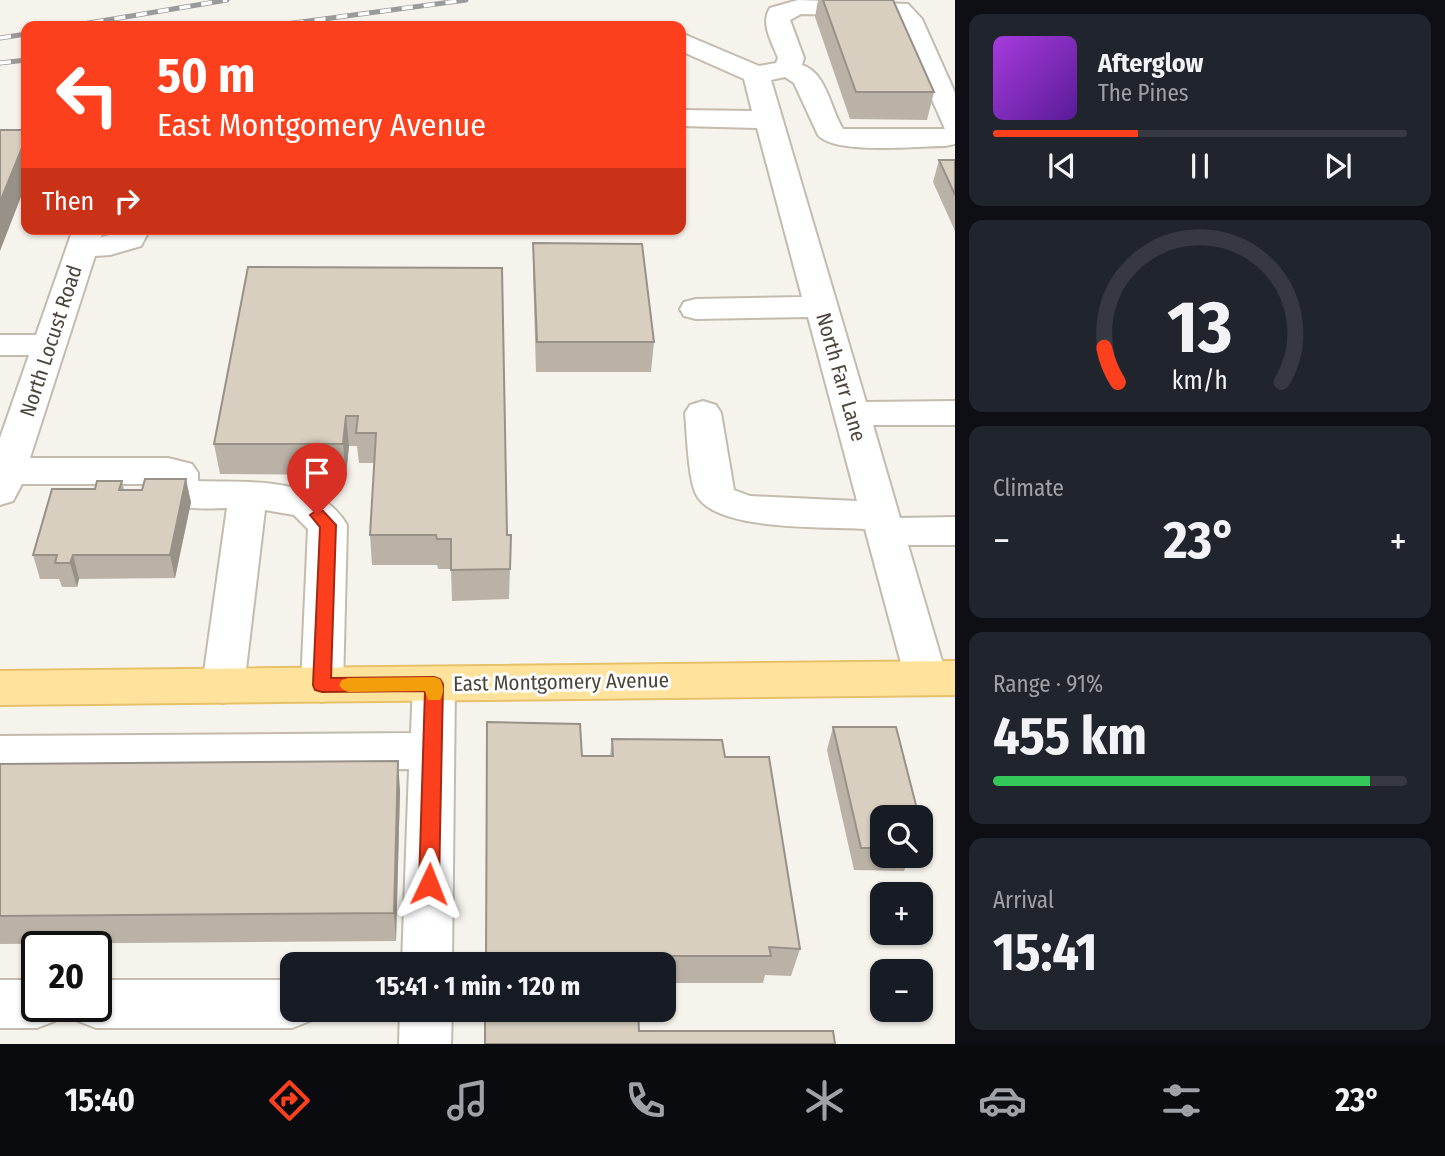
<!DOCTYPE html>
<html lang="en">
<head>
<meta charset="utf-8">
<style>
	:root { --surface:#171b24; --page:#20242c; --text:#f1f3f6; --muted:#9ea1a6; --line:#363941; --accent:#fc3f1d }
	body { margin:0; font-family:"Fira Sans Condensed",sans-serif; background:var(--page); color:var(--text); height:100vh; display:flex; flex-direction:column; font-size:26px; white-space:nowrap }
	* { box-sizing:border-box; margin:0 }
	p { font-size:23px; color:var(--muted) }
	.icon { flex:none; width:38px; height:38px; fill:none; stroke:currentColor; stroke-width:2; stroke-linecap:round; stroke-linejoin:round }
	.map { position:relative; flex:1; overflow:hidden }
	.drawer { display:flex; flex-direction:column; gap:14px; padding:14px; background:#0d0f14; width:490px }
	.drawer>* { flex:none }
	.guide { position:absolute; left:21px; top:21px; width:665px; height:214px; border-radius:14px; box-shadow:0 2px 5px #0004; background:#fc3f1d; color:#fff; overflow:hidden }
	.buttons { position:absolute; left:870px; top:805px; display:grid; gap:14px }
	.buttons a { display:grid; place-items:center; width:63px; height:63px; border-radius:14px; background:var(--surface); box-shadow:0 2px 5px #0004; font-size:35px }
	.speed { position:absolute; left:21px; top:931px; display:flex; gap:14px; font-size:35px; font-weight:700; text-align:center }
	.speed>* { display:grid; place-content:center; width:91px; height:91px; border-radius:50%; background:var(--surface); box-shadow:0 2px 5px #0004; line-height:1 }
	.speed .limit { border:4px solid #111; border-radius:10px; background:#fff; color:#111 }
	.pin { position:absolute; display:grid; place-items:center; width:60px; height:60px; color:#fff; margin:-72px -30px; border-radius:50% 50% 50% 0; rotate:-45deg; box-shadow:0 0 7px #0007 }
	.pin .icon { rotate:45deg }
	.me { position:absolute; width:77px; margin:-38px; rotate:2deg; stroke-linejoin:round; filter:drop-shadow(0 0 5px #0008) }
	.turn { display:flex; align-items:center; gap:24px; height:147px; padding:0 21px; font-size:32px }
	.turn .icon { width:91px; height:91px; stroke-width:2.5 }
	.turn b { display:block; font-size:49px; line-height:60px }
	.then { display:flex; align-items:center; height:66px; padding:0 21px; background:#0003; gap:14px; font-size:26px }
	.big { font-size:52px; font-weight:700; line-height:1.1 }
	.drawer .tile { flex:1; display:flex; flex-direction:column; justify-content:center; gap:10px; min-width:0; padding:0 24px; border-radius:14px; background:var(--page) }
	.drawer .dial { align-items:center; gap:0 }
	.dial svg { height:182px; overflow:visible; fill:none; stroke:var(--line); stroke-width:7; stroke-linecap:round; text-anchor:middle }
	.dial text { fill:var(--text); stroke:none }
	.song { display:flex; align-items:center; gap:21px }
	.cover { width:84px; height:84px; border-radius:10px; background:linear-gradient(135deg,hsl(280 70% 55%),hsl(270 70% 35%)) }
	.played { height:7px; border-radius:4px; background:linear-gradient(90deg,var(--accent) 35%,var(--line) 35%) }
	.keys { display:flex; justify-content:space-around; direction:ltr }
	.heat { display:flex; justify-content:space-between; align-items:center; font-size:38px; direction:ltr }
	.charge { height:10px; border-radius:5px; background:linear-gradient(90deg,#34c759 91%,var(--line) 0) }
	.trip { position:absolute; left:280px; top:952px; width:396px; height:70px; border-radius:14px; background:var(--surface); box-shadow:0 2px 5px #0004; font-weight:700; line-height:70px; text-align:center }
	.dock { display:flex; height:112px; justify-content:space-around; align-items:center; background:#090b0e; color:var(--muted) }
	.dock .icon { width:49px; height:49px }
	.dock .selected { color:var(--accent) }
	.dock b { font-size:32px; color:var(--text) }
	main { display:flex; flex:1; min-height:0 }
	.map>svg:first-child { display:block }
	.lines { fill:none; stroke-linecap:round; stroke-linejoin:round }
	.minor-casing { stroke:#c2bbae; stroke-width:4 }
	.major-casing { stroke:#e6c16a; stroke-width:4 }
	.minor { fill:#fff; fill-rule:evenodd }
	.major { fill:#ffe39c; fill-rule:evenodd }
	.rail-casing { stroke:#9a9a9a; stroke-width:5 }
	.rail { stroke:#fff; stroke-width:3.5; stroke-dasharray:11; stroke-linecap:butt }
	.wall { fill:#bab2a6 }
	.shaded-wall { fill:#979187 }
	.building { fill:#d8cfc1; stroke:#979187; stroke-width:2 }
	.route { fill:#fc3f1d; stroke:#a42913; stroke-width:2 }
	.slow { fill:#f59e0b }
	.labels { text-anchor:middle; dominant-baseline:central; stroke-width:6; stroke-linejoin:round; paint-order:stroke }
	.street-label { font-size:21px; fill:#4b4439; stroke:#fff }
</style>
</head>
<body>
<main>
<div class="map">
<svg width="955" height="1044" viewBox="0 0 955 1044">
	<rect width="100%" height="100%" fill="#f6f3ec"/>
	<g class="lines">
		<g class="minor-casing">
			<path id="minor" d="M798 0 908 4 922 19 955 93V144L945 146C917 146 835 155 818 135L794 83 785 77 771 80 866 402 955 401V425H873L900 518 955 517V545H908L947 678 941 690 926 695 911 690 905 678 865 529C825 526 714 532 696 494 688 478 687 433 685 413L690 405 703 401 716 405 721 413 734 490 750 496 857 501 808 317 696 319 684 316 680 309 684 302 696 299 802 297 757 128 681 126V110L752 111 744 79 681 51V33L759 66 776 63 778 58C772 42 760 23 770 8ZM801 14 892 16 898 22 945 129H843C830 109 827 73 802 65L804 58 790 20Z
				M73 229H103L101 237 118 233 120 229H150L141 246 110 255 95 256 30 458H168L192 464 198 473V481C248 483 318 475 347 525L343 685 337 697 322 702 307 697 301 685 308 529 294 515 265 510 244 686 238 698 223 703 208 698 202 686 227 508C206 508 162 514 161 484H22L13 501 0 505V438L29 355H0V335H36Z
				M434 667 449 672 455 684 452 964H402L409 769 0 772V736L411 733 413 684 419 672Z
				M0 980H37V1006H62L55 1021 37 1028H0Z
				M96 980H292V1010H315L310 1021 292 1028H96L78 1021 71 1006H96Z
				M400 1010H452L451 1044H399Z"/>
		</g>
		<g class="major-casing">
			<path id="major" d="M955 661V695L0 705V671Z"/>
		</g>
		<use href="#minor" class="minor"/>
		<use href="#major" class="major"/>
		<g class="rail-casing">
			<path id="rail" d="M71 26 227 0
				M271 26 466 0
				M0 38 26 34
				M0 63 26 60"/>
		</g>
		<use href="#rail" class="rail"/>
	</g>
	<path class="wall" d="M818 0H893L934 92 927 120 850 119 815 17Z
		M939 160H955V231L933 182Z
		M177 229H301L177 230Z
		M533 243 654 342 651 372H536L533 272Z
		M248 267 507 535H511L509 599 452 601 451 569H438L437 565H372L370 535 374 463H359L357 446H349L346 475 220 474 214 444Z
		M122 481 124 490 191 502 175 578 79 579 77 587H62L59 579H40L33 555 95 489Z
		M833 727 882 817V856H910L904 871 854 870 827 750Z
		M612 739 725 757 800 949 791 976 765 975 763 983H663V964H486L582 756H610Z
		M0 764 400 790 396 941 0 944Z"/>
	<path class="shaded-wall" d="M26 138V184L0 251V202Z
		M346 416 349 446 346 475 343 444Z
		M186 479 191 502 175 578 170 555Z
		M73 555 79 579 77 587 70 563Z
		M398 761 400 790 396 941 394 913Z"/>
	<path class="building" d="M823 0H893L934 92H856Z
		M0 130H26V138L0 202Z
		M939 160H955V195Z
		M533 243 642 244 654 342H537Z
		M248 267 502 268 507 535H511L510 569 451 570V539H437L436 535H370L376 433H356L358 416H346L343 444H214Z
		M145 479H186L170 555H73L70 563H55L57 555H33L52 489H95L97 481H122L119 490H142Z
		M487 722 580 724 582 756H613L612 739 722 740 725 757H769L800 949 769 947 771 956H635V964H486Z
		M833 727H896L919 817H882V848H861Z
		M398 761 394 913 0 916V764Z
		M485 1010H638L639 1031H833L835 1044H485Z"/>
	<path class="route" d="M317 510 323 511 336 525 331 678 434 677 440 679 443 684 439 884 436 891 429 893 422 891 419 884 425 691 322 692 315 690 313 685 320 527 310 515Z"/>
	<path class="slow" d="M434 677 440 679C444 686 444 693 440 700H428L425 691 348 692 342 689 339 685 342 680 348 678Z"/>
	<g class="labels">
		<g class="street-label">
			<text transform="translate(51 341) rotate(-72)">North Locust Road</text>
			<text transform="translate(841 377) rotate(74)">North Farr Lane</text>
			<text transform="translate(561 682) rotate(-1)">East Montgomery Avenue</text>
		</g>
	</g>
</svg>
<div class="buttons">
<a><svg class="icon" aria-label="search" viewBox="0 0 24 24"><circle cx="10" cy="10" r="6"/><path d="M15 15l6 6"/></svg></a>
<a>+</a>
<a>−</a>
</div>
<div class="speed"><div class="limit">20</div></div>
<div class="pin" style="left:317px;top:515px;background:#d93025"><svg class="icon" aria-label="arrive" viewBox="0 0 24 24"><path d="M6 21V4h12l-3 4 3 4H6"/></svg></div>
<svg class="me" style="left:429px;top:884px" viewBox="-20 -20 40 40"><path d="M0-17L14 15 0 8-14 15z" fill="#fc3f1d" stroke="#fff" stroke-width="4"/></svg>
<div class="trip">15:41 · 1 min · 120 m</div>
<div class="guide">
<div class="turn"><svg class="icon" aria-label="left" viewBox="0 0 24 24"><path d="M17 20v-9H6M10 6l-5 5 5 5"/></svg><div><b>50 m</b>East Montgomery Avenue</div></div>
<div class="then">Then<svg class="icon" aria-label="right" viewBox="0 0 24 24"><path d="M7 20v-9h11M14 6l5 5-5 5"/></svg></div>
</div>
</div>
<section class="drawer">
<div class="tile">
<div class="song"><i class="cover"></i><div><b>Afterglow</b><p>The Pines</p></div></div>
<div class="played"></div>
<div class="keys"><svg class="icon" aria-label="previous" viewBox="0 0 24 24"><path d="M18 5L8 12l10 7zM5 5v14"/></svg><svg class="icon" aria-label="pause" viewBox="0 0 24 24"><path d="M8 5v14M16 5v14"/></svg><svg class="icon" aria-label="next" viewBox="0 0 24 24"><path d="M6 5l10 7-10 7zM19 5v14"/></svg></div>
</div>
<div class="tile dial"><svg viewBox="0 0 100 80">
<path d="M14 69A42 42 0 1 1 86 69"/>
<path d="M14 69A42 42 0 0 1 8 54" stroke="#fc3f1d"/>
<text x="50" y="56" font-size="32" font-weight="700">13</text>
<text x="50" y="72" font-size="11">km/h</text>
</svg></div>
<div class="tile"><p>Climate</p>
<div class="heat"><a>−</a><b class="big">23°</b><a>+</a></div>
</div>
<div class="tile"><p>Range · 91%</p><b class="big">455 km</b><div class="charge"></div></div>
<div class="tile"><p>Arrival</p><b class="big">15:41</b></div>
</section>
</main>
<nav class="dock">
<b>15:40</b>
<svg class="icon selected" aria-label="directions" viewBox="0 0 24 24"><path d="M12 3l9 9-9 9-9-9zM9 14v-3h6M13 9l2 2-2 2"/></svg>
<svg class="icon" aria-label="music" viewBox="0 0 24 24"><path d="M9 18V5l10-2v13"/><circle cx="6" cy="18" r="3"/><circle cx="16" cy="16" r="3"/></svg>
<svg class="icon" aria-label="phone" viewBox="0 0 24 24"><path d="M5 4h4l2 5-3 2q2 4 5 5l2-3 5 2v4C11 20 4 13 5 4z"/></svg>
<svg class="icon" aria-label="climate" viewBox="0 0 24 24"><path d="M12 3v18M4 7l16 10M4 17L20 7"/></svg>
<svg class="icon" aria-label="car" viewBox="0 0 24 24"><path d="M5 17H2v-5l4-1 3-4h7l3 4 3 1v5h-3M9 17h6M6 11h13"/><circle cx="7" cy="17" r="2"/><circle cx="17" cy="17" r="2"/></svg>
<svg class="icon" aria-label="filters" viewBox="0 0 24 24"><path d="M4 7h16M4 17h16"/><circle cx="9" cy="7" r="2"/><circle cx="15" cy="17" r="2"/></svg>
<b>23°</b>
</nav>
</body>
</html>
